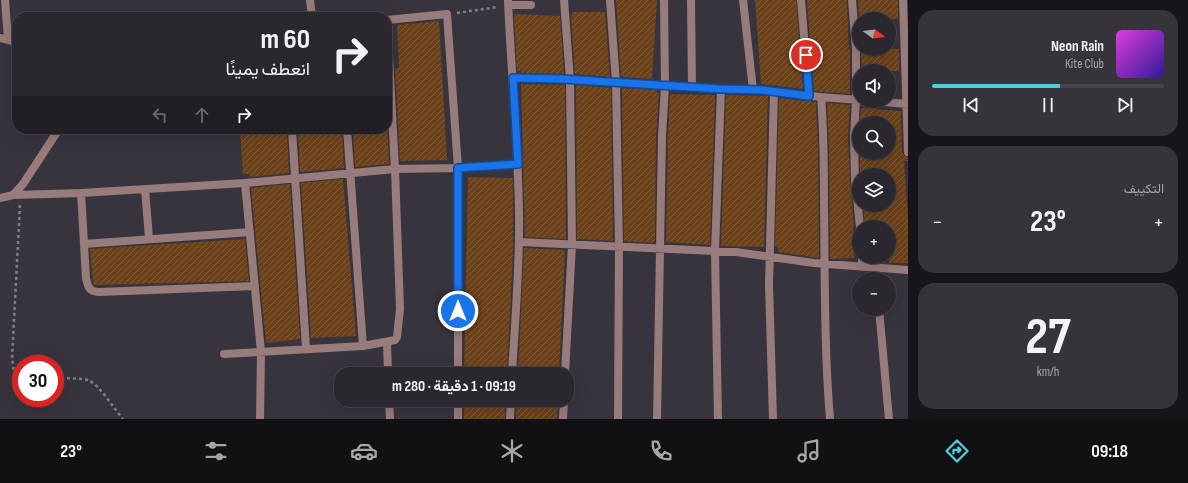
<!DOCTYPE html>
<html lang="ar">
<head>
<meta charset="utf-8">
<style>
	:root { --surface:#2a272e; --page:#36333a; --text:#f1f3f6; --muted:#a5a5aa; --line:#46444a; --accent:#53cbdb }
	body { margin:0; font-family:"Sofia Sans Condensed",Vazirmatn,sans-serif; background:var(--page); color:var(--text); direction:rtl; height:100vh; display:flex; flex-direction:column; font-size:15px; white-space:nowrap }
	* { box-sizing:border-box; margin:0 }
	p { font-size:13px; color:var(--muted) }
	.icon { flex:none; width:22px; height:22px; fill:none; stroke:currentColor; stroke-width:2; stroke-linecap:round; stroke-linejoin:round }
	.map { position:relative; flex:1; overflow:hidden; direction:ltr }
	.details { display:flex; flex-direction:column; gap:10px; padding:10px; background:#171519; width:280px }
	.details>* { flex:none }
	.hud { position:absolute; left:12px; top:12px; width:380px; height:122px; border-radius:16px; box-shadow:0 4px 16px #0002,0 0 0 1px var(--line); direction:rtl; background:#2a272e; color:var(--text); overflow:hidden }
	.needle { width:26px; rotate:105deg }
	.controls { position:absolute; left:852px; top:12px; display:grid; gap:8px }
	.controls a { display:grid; place-items:center; width:44px; height:44px; border-radius:50%; background:var(--surface); box-shadow:0 4px 16px #0002,0 0 0 1px var(--line); font-size:20px }
	.speed { position:absolute; left:12px; top:355px; display:flex; gap:8px; font-size:20px; font-weight:700; text-align:center }
	.speed>* { display:grid; place-content:center; width:52px; height:52px; border-radius:50%; background:var(--surface); box-shadow:0 4px 16px #0002,0 0 0 1px var(--line); line-height:1 }
	.speed .limit { border:6px solid #d22; background:#fff; color:#111 }
	.pin { position:absolute; display:grid; place-items:center; width:34px; height:34px; color:#fff; margin:-17px; border:2px solid #fff; border-radius:50%; box-shadow:0 1px 4px #0007 }
	.me { position:absolute; width:44px; margin:-22px; rotate:0deg; stroke-linejoin:round; filter:drop-shadow(0 0 3px #0008) }
	.turn { display:flex; align-items:center; gap:14px; height:84px; padding:0 16px; font-size:18px }
	.turn .icon { width:52px; height:52px; stroke-width:2.5 }
	.turn b { display:block; font-size:28px; line-height:34px }
	.lanes { display:flex; align-items:center; height:38px; padding:0 16px; background:#0003; justify-content:center; gap:20px; direction:ltr }
	.lanes .off { opacity:.35 }
	.big { font-size:30px; font-weight:700; line-height:1.1 }
	.details .card { flex:1; display:flex; flex-direction:column; justify-content:center; gap:6px; min-width:0; padding:0 14px; border-radius:16px; background:var(--page) }
	.details .dial { align-items:center; gap:0 }
	.dial b { font-size:52px; line-height:1 }
	.song { display:flex; align-items:center; gap:12px }
	.cover { width:48px; height:48px; border-radius:6px; background:linear-gradient(135deg,hsl(300 70% 55%),hsl(250 70% 35%)) }
	.played { height:4px; border-radius:2px; background:linear-gradient(90deg,var(--accent) 55%,var(--line) 55%) }
	.keys { display:flex; justify-content:space-around; direction:ltr }
	.heat { display:flex; justify-content:space-between; align-items:center; font-size:22px; direction:ltr }
	.trip { position:absolute; left:334px; top:367px; width:240px; height:40px; border-radius:16px; background:var(--surface); box-shadow:0 4px 16px #0002,0 0 0 1px var(--line); font-weight:700; line-height:40px; text-align:center; direction:rtl }
	.tabs { display:flex; height:64px; justify-content:space-around; align-items:center; background:#111012; color:var(--muted) }
	.tabs .icon { width:28px; height:28px }
	.tabs .on { color:var(--accent) }
	.tabs b { font-size:18px; color:var(--text) }
	main { display:flex; flex:1; min-height:0 }
	.map>svg:first-child { display:block }
	.building { fill:url(#building-hatch) }
	.lines { fill:none; stroke-linecap:round; stroke-linejoin:round }
	.path { stroke:#817d86; stroke-width:2.5; stroke-dasharray:3 3; stroke-linecap:butt }
	.street { stroke:#987b7b; stroke-width:8 }
	.route-casing { stroke:#114b97; stroke-width:10 }
	.route { stroke:#1a73e8; stroke-width:7 }
</style>
</head>
<body>
<main>
<section class="details">
<div class="card">
<div class="song"><i class="cover"></i><div><b>Neon Rain</b><p>Kite Club</p></div></div>
<div class="played"></div>
<div class="keys"><svg class="icon" aria-label="previous" viewBox="0 0 24 24"><path d="M18 5L8 12l10 7zM5 5v14"/></svg><svg class="icon" aria-label="pause" viewBox="0 0 24 24"><path d="M8 5v14M16 5v14"/></svg><svg class="icon" aria-label="next" viewBox="0 0 24 24"><path d="M6 5l10 7-10 7zM19 5v14"/></svg></div>
</div>
<div class="card"><p>التكييف</p>
<div class="heat"><a>−</a><b class="big">23°</b><a>+</a></div>
</div>
<div class="card dial"><b>27</b><p>km/h</p></div>
</section>
<div class="map">
<svg width="908" height="419" viewBox="0 0 908 419">
	<defs>
		<pattern id="building-hatch" width="6" height="6" patternUnits="userSpaceOnUse"><rect width="6" height="6" fill="#6b4119"/><path d="M-1 1l2-2M0 6l6-6M5 7l2-2" fill="none" stroke="#805c3b"/></pattern>
	</defs>
	<rect width="100%" height="100%" fill="#38343e"/>
	<path class="building" d="M616 0H657L652 79 621 77Z
		M755 0H796L803 89 761 84Z
		M807 0H847L849 49 850 50V94L814 91Z
		M858 0H898V19H859Z
		M572 12H605L610 77 575 74 571 17H572Z
		M514 14 560 16 564 74 521 73V71H517Z
		M439 21 447 160 400 161 395 68H399L397 25Z
		M861 49H899V71H862Z
		M521 84 565 85 566 239 525 237Z
		M576 85 611 88 613 241 577 239Z
		M622 88 657 90V93H659L656 136 655 241H653V243L624 241Z
		M670 94 715 95 710 245 666 242 668 136Z
		M726 95 768 96 764 247 721 246Z
		M779 98 816 102 818 150 819 258 778 252V247H775Z
		M827 103 850 105 848 137 850 179 854 227H853L854 258 830 259 829 150Z
		M861 108 900 111 901 112 902 152 904 155 908 157V161H904L908 218V263H889V227H865L863 205H889V175H860V153H889V123H860Z
		M387 123 389 164 355 167 353 129H387Z
		M240 129H287L289 173 250 177V174H243Z
		M298 129H342L344 168 300 172Z
		M468 177 513 178V253L507 374H464Z
		M343 179 356 336 311 338 301 183Z
		M290 184 300 339 266 343 251 188Z
		M245 239 249 281 94 285 93 282 90 249Z
		M524 248 565 250 559 374H518Z
		M464 400H505V419H464Z
		M516 400H558L557 419H516Z"/>
	<g class="lines">
		<path class="path" d="M457 13 498 7
			M20 205 12 358 14 372 21 376
			M55 378C65 379 80 377 90 381 100 386 115 410 123 419"/>
		<path class="street" d="M5 0 8 39
			M310 0 312 17
			M508 0C511 71 518 142 519 213 520 266 515 320 512 374
			M564 0 570 80 572 244 565 374
			M610 0 616 83 619 247 618 419
			M691 0 692 87
			M743 0 753 90
			M801 0 809 96
			M852 0 856 50V99L854 137 855 179 860 227
			M903 0 908 152
			M508 5H531
			M387 20 447 14 458 168V374
			M0 38 17 42
			M513 78 562 79 721 89 763 90 821 97 859 100
			M821 97C824 133 824 168 824 203 825 275 824 347 830 419
			M871 101 908 104
			M292 129 306 349
			M347 129 363 346
			M245 183 261 352 260 419
			M145 189 149 238
			M81 193 86 278C88 287 89 292 99 292L255 286
			M13 195 81 193 245 183 395 169 458 168 518 164
			M0 198 13 195 23 184 59 129
			M519 242 736 252 814 263 908 270
			M84 244 250 232
			M862 257V267
			M876 268 877 279
			M879 309 889 419
			M387 342 388 374
			M224 354 363 346 395 340 397 337 400 309 395 169 387 20
			M389 400 390 419
			M458 400V419
			M510 419 511 400
			M563 419 564 400
			M657 419 662 136 665 86 664 0
			M718 419 715 251 721 89
			M773 419 769 285 774 91"/>
	</g>
	<g class="lines">
		<g class="route-casing">
			<path id="route" d="M458 311V168L518 164 513 78 562 79 721 89 762 90 809 96 806 55"/>
		</g>
		<use href="#route" class="route"/>
	</g>
</svg>
<div class="controls">
<a><svg class="needle" viewBox="-14 -14 28 28"><path d="M0-13l5 13h-10z" fill="#e53935"/><path d="M0 13l5-13h-10z" fill="#a5a5aa"/></svg></a>
<a><svg class="icon" aria-label="sound" viewBox="0 0 24 24"><path d="M4 9h4l5-4v14l-5-4H4zM17 9q2 3 0 6"/></svg></a>
<a><svg class="icon" aria-label="search" viewBox="0 0 24 24"><circle cx="10" cy="10" r="6"/><path d="M15 15l6 6"/></svg></a>
<a><svg class="icon" aria-label="layers" viewBox="0 0 24 24"><path d="M12 4l9 5-9 5-9-5zM3 14l9 5 9-5"/></svg></a>
<a>+</a>
<a>−</a>
</div>
<div class="speed"><div class="limit">30</div></div>
<div class="pin" style="left:806px;top:55px;background:#d93025"><svg class="icon" aria-label="arrive" viewBox="0 0 24 24"><path d="M6 21V4h12l-3 4 3 4H6"/></svg></div>
<svg class="me" style="left:458px;top:311px" viewBox="-20 -20 40 40"><circle r="17" fill="#1a73e8" stroke="#fff" stroke-width="3"/><path d="M0-11L8 9 0 5-8 9z" fill="#fff"/></svg>
<div class="trip">09:19 · 1 دقيقة · 280 m</div>
<div class="hud">
<div class="turn"><svg class="icon" aria-label="right" viewBox="0 0 24 24"><path d="M7 20v-9h11M14 6l5 5-5 5"/></svg><div><b>60 m</b>انعطف يمينًا</div></div>
<div class="lanes"><svg class="icon off" aria-label="left" viewBox="0 0 24 24"><path d="M17 20v-9H6M10 6l-5 5 5 5"/></svg><svg class="icon off" aria-label="ahead" viewBox="0 0 24 24"><path d="M12 20V5M6 11l6-6 6 6"/></svg><svg class="icon" aria-label="right" viewBox="0 0 24 24"><path d="M7 20v-9h11M14 6l5 5-5 5"/></svg></div>
</div>
</div>
</main>
<nav class="tabs">
<b>09:18</b>
<svg class="icon on" aria-label="directions" viewBox="0 0 24 24"><path d="M12 3l9 9-9 9-9-9zM9 14v-3h6M13 9l2 2-2 2"/></svg>
<svg class="icon" aria-label="music" viewBox="0 0 24 24"><path d="M9 18V5l10-2v13"/><circle cx="6" cy="18" r="3"/><circle cx="16" cy="16" r="3"/></svg>
<svg class="icon" aria-label="phone" viewBox="0 0 24 24"><path d="M5 4h4l2 5-3 2q2 4 5 5l2-3 5 2v4C11 20 4 13 5 4z"/></svg>
<svg class="icon" aria-label="climate" viewBox="0 0 24 24"><path d="M12 3v18M4 7l16 10M4 17L20 7"/></svg>
<svg class="icon" aria-label="car" viewBox="0 0 24 24"><path d="M5 17H2v-5l4-1 3-4h7l3 4 3 1v5h-3M9 17h6M6 11h13"/><circle cx="7" cy="17" r="2"/><circle cx="17" cy="17" r="2"/></svg>
<svg class="icon" aria-label="filters" viewBox="0 0 24 24"><path d="M4 7h16M4 17h16"/><circle cx="9" cy="7" r="2"/><circle cx="15" cy="17" r="2"/></svg>
<b>23°</b>
</nav>
</body>
</html>
